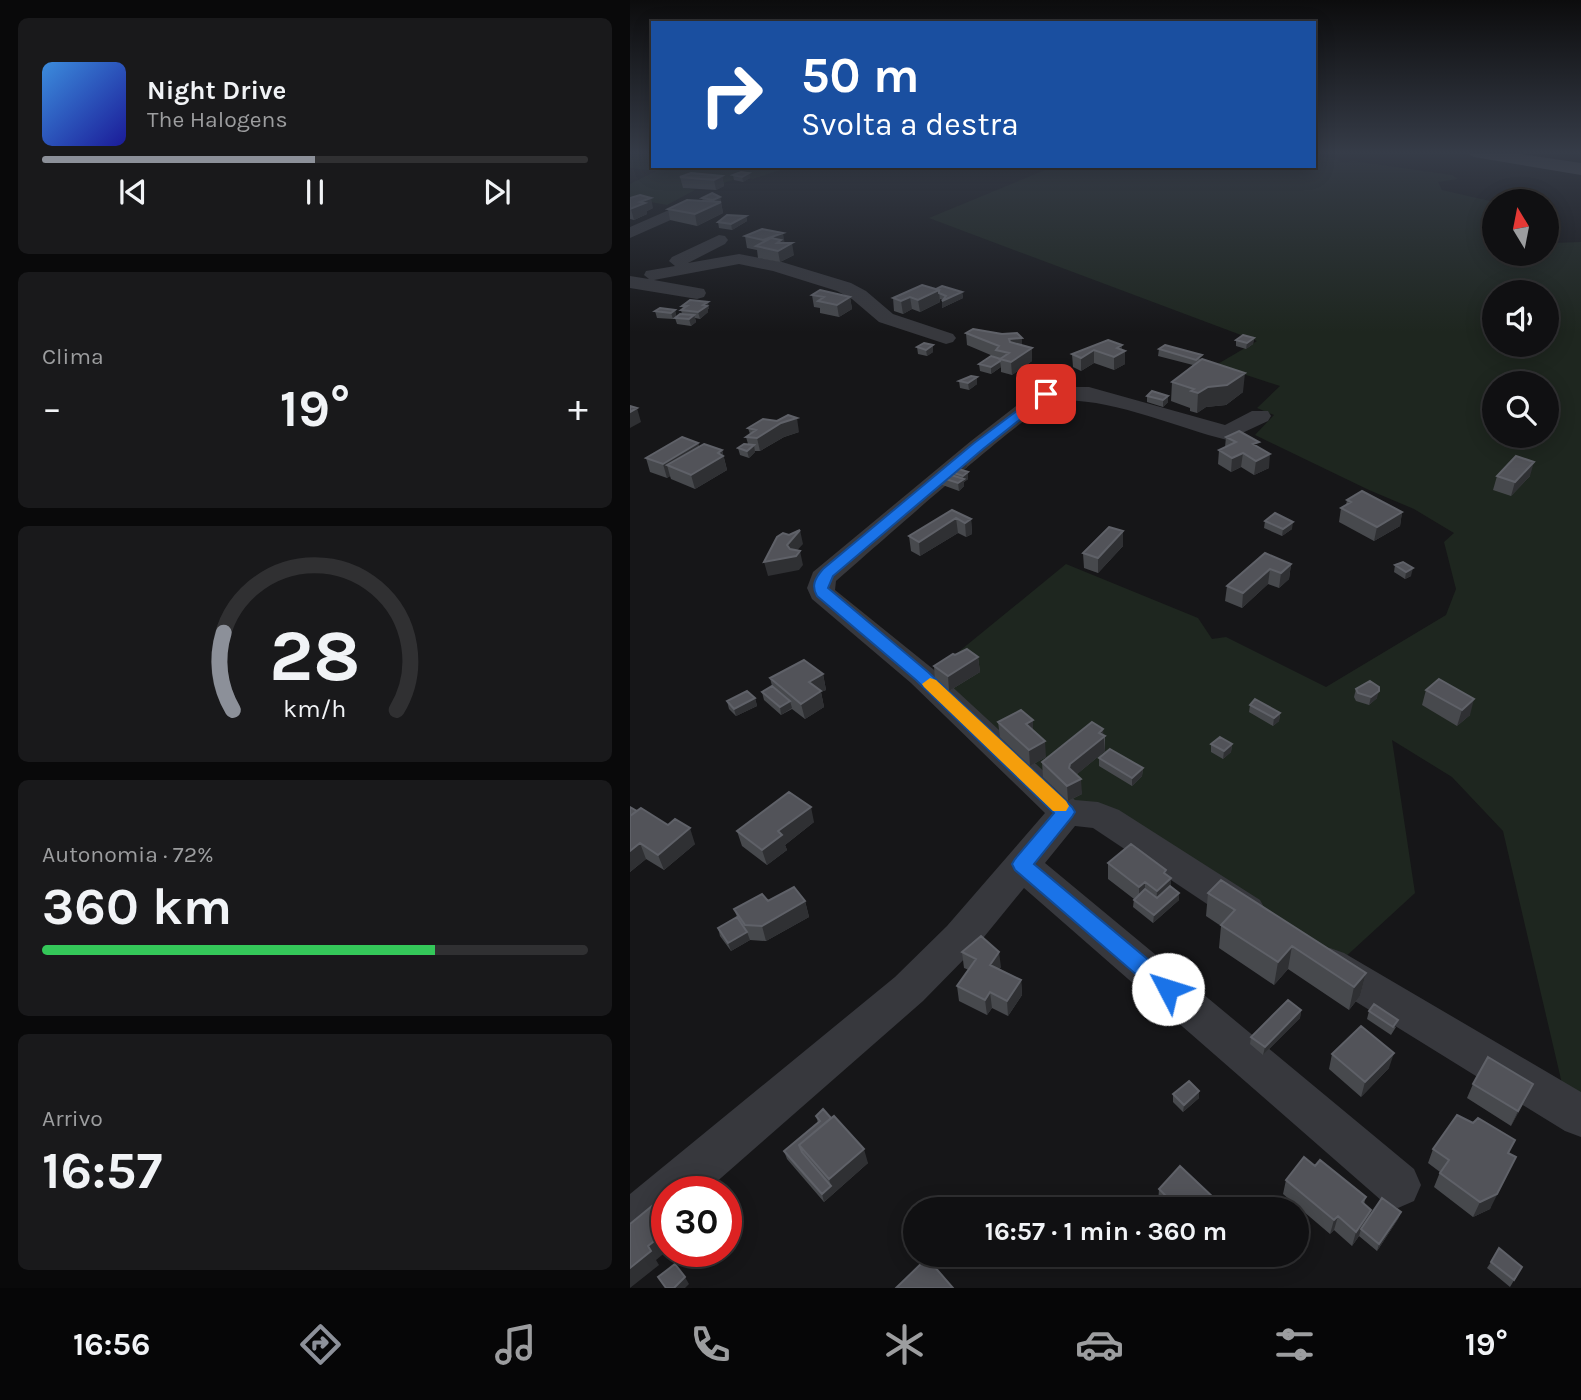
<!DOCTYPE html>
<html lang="it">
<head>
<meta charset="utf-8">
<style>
	:root { --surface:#101012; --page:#19191b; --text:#f1f3f6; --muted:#9c9d9f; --line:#303032; --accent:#8c9099 }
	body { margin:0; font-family:Karla,sans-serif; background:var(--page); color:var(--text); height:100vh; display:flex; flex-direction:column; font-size:26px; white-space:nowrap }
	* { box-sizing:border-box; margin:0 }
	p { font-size:23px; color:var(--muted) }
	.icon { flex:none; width:38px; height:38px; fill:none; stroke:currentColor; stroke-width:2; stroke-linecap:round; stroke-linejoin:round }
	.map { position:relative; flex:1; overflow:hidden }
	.panel { display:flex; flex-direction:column; gap:18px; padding:18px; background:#09090a; width:630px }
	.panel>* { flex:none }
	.banner { position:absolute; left:21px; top:21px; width:665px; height:147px; border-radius:0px; box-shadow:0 4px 18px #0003,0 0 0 2px var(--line); background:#1a4fa0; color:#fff; overflow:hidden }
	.needle { width:46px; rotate:350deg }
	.controls { position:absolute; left:852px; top:189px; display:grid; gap:14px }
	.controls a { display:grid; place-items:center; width:77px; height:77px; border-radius:50%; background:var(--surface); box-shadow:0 4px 18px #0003,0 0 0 2px var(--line); font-size:35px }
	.speed { position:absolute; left:21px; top:1176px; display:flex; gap:14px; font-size:35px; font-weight:700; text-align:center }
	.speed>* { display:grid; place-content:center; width:91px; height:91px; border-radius:50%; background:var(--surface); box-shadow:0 4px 18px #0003,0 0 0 2px var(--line); line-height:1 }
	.speed .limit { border:10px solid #d22; background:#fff; color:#111 }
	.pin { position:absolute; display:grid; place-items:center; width:60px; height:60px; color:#fff; margin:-30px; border-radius:14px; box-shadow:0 4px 10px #0006 }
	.me { position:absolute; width:77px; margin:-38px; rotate:310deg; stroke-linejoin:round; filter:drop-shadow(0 0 5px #0008) }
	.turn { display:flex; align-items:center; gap:24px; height:147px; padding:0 35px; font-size:32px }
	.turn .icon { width:91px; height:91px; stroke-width:2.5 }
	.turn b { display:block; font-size:49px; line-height:60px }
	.big { font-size:52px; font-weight:700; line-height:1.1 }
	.panel .card { flex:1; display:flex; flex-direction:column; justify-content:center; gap:10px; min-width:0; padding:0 24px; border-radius:10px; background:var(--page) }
	.panel .dial { align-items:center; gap:0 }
	.dial svg { height:182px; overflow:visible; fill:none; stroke:var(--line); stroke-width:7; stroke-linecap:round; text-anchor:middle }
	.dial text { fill:var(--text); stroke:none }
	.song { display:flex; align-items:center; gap:21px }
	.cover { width:84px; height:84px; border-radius:10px; background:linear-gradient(135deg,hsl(210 70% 55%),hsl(240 70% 35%)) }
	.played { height:7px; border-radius:4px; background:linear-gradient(90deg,var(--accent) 50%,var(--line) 50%) }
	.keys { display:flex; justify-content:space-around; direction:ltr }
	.heat { display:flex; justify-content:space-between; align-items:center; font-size:38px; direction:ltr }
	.charge { height:10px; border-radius:5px; background:linear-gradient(90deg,#34c759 72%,var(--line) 0) }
	.trip { position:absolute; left:273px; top:1197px; width:406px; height:70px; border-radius:35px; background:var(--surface); box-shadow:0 4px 18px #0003,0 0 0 2px var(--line); font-weight:700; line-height:70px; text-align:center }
	.tab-bar { display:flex; height:112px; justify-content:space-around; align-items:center; background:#060607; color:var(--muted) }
	.tab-bar .icon { width:49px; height:49px }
	.tab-bar .on { color:var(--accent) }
	.tab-bar b { font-size:32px; color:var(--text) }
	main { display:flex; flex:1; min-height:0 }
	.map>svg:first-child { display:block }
	.green { fill:#1e261f; fill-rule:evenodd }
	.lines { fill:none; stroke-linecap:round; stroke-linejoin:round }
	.minor { fill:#37383d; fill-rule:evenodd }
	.major { fill:#53555c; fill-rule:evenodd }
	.wall { fill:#47494d }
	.shaded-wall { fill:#2f3033 }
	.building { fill:#525359; stroke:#5f6168; stroke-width:2 }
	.route { fill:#1a73e8; stroke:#114b97; stroke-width:2 }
	.slow { fill:#f59e0b }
</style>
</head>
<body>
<main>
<section class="panel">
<div class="card">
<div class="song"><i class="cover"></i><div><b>Night Drive</b><p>The Halogens</p></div></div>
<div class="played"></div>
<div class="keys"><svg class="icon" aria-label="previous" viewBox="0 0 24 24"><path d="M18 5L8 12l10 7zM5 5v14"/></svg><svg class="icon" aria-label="pause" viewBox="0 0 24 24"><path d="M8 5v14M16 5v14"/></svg><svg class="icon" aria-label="next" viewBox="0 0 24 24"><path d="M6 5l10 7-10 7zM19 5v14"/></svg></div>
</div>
<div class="card"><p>Clima</p>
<div class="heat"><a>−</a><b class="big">19°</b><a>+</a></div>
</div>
<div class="card dial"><svg viewBox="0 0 100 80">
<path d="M14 69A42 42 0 1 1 86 69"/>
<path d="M14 69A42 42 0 0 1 10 35" stroke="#8c9099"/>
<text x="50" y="56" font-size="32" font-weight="700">28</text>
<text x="50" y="72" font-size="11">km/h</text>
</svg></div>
<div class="card"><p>Autonomia · 72%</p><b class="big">360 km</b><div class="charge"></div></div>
<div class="card"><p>Arrivo</p><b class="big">16:57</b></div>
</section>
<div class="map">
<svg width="951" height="1288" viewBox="0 0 951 1288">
	<rect width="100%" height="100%" fill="#161618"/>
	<path class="green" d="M0 152H23V166L159 167 123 179 112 177 87 185 54 188 65 190 37 205 4 199 0 201V184L26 171 0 168Z
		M684 156 705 158 712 163 723 161 822 175 828 179 808 182 812 190 864 202V254H917V210L922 211 923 243 951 242V1125L940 1118 873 831 822 777 762 740 785 893 712 960 438 805 299 676 436 564 568 618 582 639 596 637 696 687 816 615 826 589 814 542 824 533 784 509 739 490 625 435 644 415 627 408 650 386 586 365 627 341 299 218 425 166H684ZM864 292H917V345H864ZM864 383H917V436H864Z"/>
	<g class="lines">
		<path class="minor" d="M55 203 63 208 61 211 0 238V227Z
			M89 235 95 236 98 240 95 244 58 263 109 254 152 262 221 283 236 291 263 314 323 334 326 338 323 342 316 344 249 322 222 299 207 291 143 271 109 264 24 280 74 289 76 293 74 297 67 299 0 288V276L19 279 14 275 16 271 45 266 39 261 42 257Z
			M416 387H459L595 425 622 411H638L641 416 638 421 597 440C545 427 477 396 425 401 407 402 234 557 206 581L205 590 303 669 445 800 468 802 489 810 630 900 636 911 630 922 617 927 604 922 463 828 445 826 415 863 784 1169 791 1185 784 1201 768 1208 752 1201 394 888 345 948 293 1001 75 1192H37V1225L17 1242 0 1249V1194L265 977 317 926 415 813 281 683 182 599 177 588 183 572 341 441 408 389Z
			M700 948 714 953 951 1092V1137L935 1131 686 977 680 965 686 953Z"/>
		<path class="major" d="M835 152H878L951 163V175L844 157Z"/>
	</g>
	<path class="wall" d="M119 173 120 178 113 182 104 180 103 175Z
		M92 176 94 186 86 190 53 188 50 177Z
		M90 197 93 213 67 226 40 220 38 209 73 201 72 198Z
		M0 198 23 208 17 211V214L4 220 0 219Z
		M116 216 117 221 102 230 89 228 88 222Z
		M115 236 154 243 164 255 150 262 128 258 127 250 117 248Z
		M306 289 332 292 333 298 312 308 313 300 310 299V302L290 312 282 309 273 314 264 311 263 298Z
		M182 295 220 297 222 309 209 317 190 313V308L184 307Z
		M52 306 79 308 78 309V312L70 319 65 318 66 322 61 326 47 324 45 318 52 314 51 310 53 309Z
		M45 310 46 316 43 319 27 318 25 311Z
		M336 333 372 334 392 338V345L402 361 382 375 371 372V367L361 374 350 371 349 364 363 356 337 345Z
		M624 338 623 344 616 349 606 346V340Z
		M478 340 492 350 495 364 484 370 464 363 451 371 443 367 442 354Z
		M303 345V352L297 356 288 354 287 347Z
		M529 349 572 359 613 392 596 405 576 407 567 413 560 411V408L541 401 542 382 563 365 528 356Z
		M405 366 425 379 418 386 413 385V382L399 378V371Z
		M347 377V384L339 390 330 388 329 381Z
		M522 391 538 402 533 407 517 402V396Z
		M118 428 169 432 154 437 130 451H125V452L119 458 110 455 108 448 118 444 116 437 120 434Z
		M596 437 628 447 639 468 624 475 611 467 601 472 588 464 589 450 595 447Z
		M68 443 69 447 92 450 97 470 65 489 41 479 40 476 37 478 20 472 16 458Z
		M336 460 337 467 333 470 338 479 334 482V486L329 491 307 483 306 476 321 466V463Z
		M867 476H900L881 496 863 490Z
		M717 500 772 512 770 526 744 541 709 522 711 508 716 505Z
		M322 510 341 519 342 534 336 537 328 533 290 556 281 551 279 536Z
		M635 521 662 529 652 536 634 528Z
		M493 531V546L468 573 454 568 453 553Z
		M635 553 661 564 659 579 649 588 638 584 612 608 595 601 597 586Z
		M773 562 781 576 775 579 764 572 765 565Z
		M325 655 348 657 350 672 319 691 305 681 304 666Z
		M193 674 196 690 191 692 194 707 175 719 162 709 151 715 134 700 132 692 142 686 140 678Z
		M726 689 747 698 739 705 726 701 724 697Z
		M796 690 840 715 827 726 792 705Z
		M125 698 127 706 106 716 99 709 97 701Z
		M620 705 650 713 649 721 643 726 619 712Z
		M403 720V731L416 757 400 766 370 737 368 722Z
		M473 735 475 736V751L447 774 452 794 438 801 413 777 412 762Z
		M581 744H602L601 752 593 759 581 752Z
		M469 758 513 768 512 776 502 786 469 766Z
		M0 807 65 844 34 870 16 859 0 872Z
		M184 822 155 845 157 850 137 865 112 846 107 831Z
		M478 863 536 870V874L541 887 549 893V900L523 923 503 907 504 899 478 879Z
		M578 893 736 973 730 996 719 1010 658 969 644 985 589 948 591 926 576 916Z
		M138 901H175L179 917 136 941 120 940 101 951 90 936 88 928 107 917 104 909Z
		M332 952 371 967 369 969 391 980 392 995 378 1016 362 1008 357 1015 329 1001 327 986 339 970 334 968Z
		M671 1010 670 1018 633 1055 620 1044 621 1037Z
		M739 1011 766 1027 761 1035 737 1019Z
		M702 1054 759 1068 731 1097 699 1069Z
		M843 1084H903L881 1126 837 1098Z
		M569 1091V1098L553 1112 543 1102V1094Z
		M186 1116 238 1163 194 1202 157 1159 154 1151 188 1123Z
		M803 1149 879 1153 860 1209 843 1217 804 1187 810 1172 798 1163Z
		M685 1166 736 1197 734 1204 739 1218 771 1212 768 1219 747 1251 729 1236 722 1246 704 1230 700 1234 653 1194 656 1180Z
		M529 1189 583 1209H534L528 1203Z
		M861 1262 892 1267 880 1287 857 1268Z"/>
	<path class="shaded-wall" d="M119 173 120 178 113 182 112 177Z
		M92 176 94 186 86 190 84 180Z
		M90 197 93 213 67 226 65 214 84 205 83 200Z
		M21 198 23 208 17 211V214L4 220 1 209 10 202Z
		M116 216 117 221 102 230 101 224Z
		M153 233 155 245 162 243 164 255 150 262 148 251 135 248 133 240Z
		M309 290 310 302 290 312 288 300Z
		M332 292 333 298 312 308V301Z
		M220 297 222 309 209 317 207 305Z
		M280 297 282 309 273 314 271 301Z
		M78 302 79 308 78 309V312L70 319 68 312 73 305Z
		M45 310 46 316 43 319 41 313Z
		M64 315 66 322 61 326 59 319Z
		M392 338V350L379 352V339Z
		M624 338 623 344 616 349 617 343Z
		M303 345V352L297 356 296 350Z
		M492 345V353L495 351V364L484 370V357L487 348Z
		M402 348V361L382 375 381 362Z
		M464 350V363L451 371V358Z
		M370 361 371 367 361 374V367Z
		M425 373V379L418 386V380Z
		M615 373 613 392 596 405 576 407 567 413 568 393 578 387Z
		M347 377V384L339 390 338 383Z
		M538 396V402L533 407V400Z
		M7 408 11 422 0 428V412Z
		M167 418 169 432 154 437 130 451 127 438 151 423Z
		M68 443 72 457 37 465 40 476 37 478 33 464Z
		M124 445 125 452 119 458 117 451Z
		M92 450 97 470 65 489 61 475Z
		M613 453 611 467 601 472 602 458Z
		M640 454 639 468 624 475 626 461Z
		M336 460 337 467 330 473 329 466Z
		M904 462 900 476 881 496 885 482Z
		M338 472V479L334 482V486L329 491 328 483 333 480V476Z
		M772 512 770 526 744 541 747 527Z
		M326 518 328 533 290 556 289 542Z
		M341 519 342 534 336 537 335 523Z
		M663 522 662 529 652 536 653 529Z
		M170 530 173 544 162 556 170 551 173 565 169 570 138 576 134 562 157 545Z
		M493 531V546L468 573V558Z
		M661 564 659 579 649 588 651 573Z
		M783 568 781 576 775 579 776 572Z
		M640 569 638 584 612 608 613 593Z
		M348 657 350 672 319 691 318 676Z
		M193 674 196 690 191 692 194 707 175 719 171 704 179 682Z
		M749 691 747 698 739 705 741 697Z
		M125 698 127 706 106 716 104 709Z
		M844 699 840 715 827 726 832 710Z
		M160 701 162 708 151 715 150 707Z
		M650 713 649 721 643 726 644 718Z
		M403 720V736L396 724Z
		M473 729 475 751 440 780V764Z
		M415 741 416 757 400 766 399 750Z
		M602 744 601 752 593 759 594 751Z
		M513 768 512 776 502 786V778Z
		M451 779 452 794 438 801 437 786Z
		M181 807 184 822 155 845 157 850 137 865 132 850 148 831Z
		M60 828 65 844 34 870 28 855Z
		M10 843 16 859 0 872V851Z
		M536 870V883L541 878V894L526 906 527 891 534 873Z
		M515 882V897L509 902V887Z
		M549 893V900L523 923 524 915Z
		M175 901 179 917 136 941 132 926Z
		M117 932 120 940 101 951 98 943Z
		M662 946 658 969 644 985 648 962Z
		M369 952 371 967 362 980 360 965Z
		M736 973 730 996 719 1010 724 987Z
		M391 980 392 995 378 1016 377 1001Z
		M360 992 362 1008 357 1015 355 1000Z
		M671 1010 670 1018 633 1055 635 1047Z
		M764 1053 759 1068 731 1097 735 1082Z
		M903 1084 896 1099 881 1126 888 1111Z
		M569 1091V1098L553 1112 554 1105Z
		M234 1149 238 1163 194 1202 192 1194 201 1186 199 1179Z
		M886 1157 860 1209 843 1217 850 1202Z
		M584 1198 583 1209H574Z
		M741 1210 737 1224 731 1229 729 1236 722 1246 726 1232Z
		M771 1212 768 1219 747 1251 749 1244Z
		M708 1216 704 1230 700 1234 704 1220Z
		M37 1231V1251L26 1260 29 1265 0 1288V1268L18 1246Z
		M55 1277 59 1284 55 1288H44Z"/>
	<path class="building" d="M111 172 119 173 112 177 103 175Z
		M61 173 92 176 84 180 50 177Z
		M82 193 90 197 83 200 72 198Z
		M10 195 21 198 10 202 15 203 0 209V198Z
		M57 200 91 202 65 214 38 209Z
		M97 215 116 216 101 224 88 222Z
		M132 229 153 233 133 240 115 236Z
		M141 238 151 240 147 243H162L148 251 126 246Z
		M292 285 309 290 288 300 280 297 271 301 263 298Z
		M312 286 332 292 312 301 316 296 309 293V290L306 289Z
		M190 290 220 297 207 305 188 301 194 297 182 295Z
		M60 300 78 302 73 305 77 306 68 312 51 310 57 306H52Z
		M30 308 45 310 41 313 25 311Z
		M50 314 64 315 59 319 45 318Z
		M343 329 372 334 387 333 392 338 379 339 380 342 402 348 381 362 370 359 379 353 366 350 369 346 336 333Z
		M613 335 624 338 617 343 606 340Z
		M478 340 492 345 487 348 495 351 484 357 464 350 451 358 442 354Z
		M294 343 303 345 296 350 287 347Z
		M535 345 572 355 566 360 529 349Z
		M361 356 371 359 370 361 361 367 349 364Z
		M572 359 615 373 597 385 578 387 568 393 561 391 564 389 542 382Z
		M405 366 425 373 418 380 413 379 416 376 399 371Z
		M341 376 347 377 338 383 329 381Z
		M522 391 538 396 533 400 517 396Z
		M0 406 7 408 0 412Z
		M158 415 167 418 151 423 127 438 116 437 126 430 118 428 133 419 147 421Z
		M609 431 629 442 623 444 640 454 626 461 613 453 602 458 589 450 606 442 596 437Z
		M52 437 68 443 33 464 16 458Z
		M74 444 92 450 88 453 93 456 61 475 37 465Z
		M114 444 124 445 117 451 108 448Z
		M886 456 904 462 885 482 867 476Z
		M329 458 336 460 329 466 321 463Z
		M319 466 338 472 333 476 324 473 321 475 334 479 328 483 306 476Z
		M732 491 772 512 747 527 711 508 721 502 717 500Z
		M322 510 341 519 335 523 326 518 289 542 279 536Z
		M645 513 663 522 653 529 635 521Z
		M479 527 493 531 468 558 453 553Z
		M170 530 157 545 160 549 170 551 166 556 134 562 147 537 153 533 159 535Z
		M635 553 661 564 651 573 640 569 613 593 597 586Z
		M773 562 783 568 776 572 765 565Z
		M337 649 348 657 318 676 304 666 323 654 325 655Z
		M174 660 193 674 179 682 191 691 171 704 140 678Z
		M809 679 844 699 832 710 796 690Z
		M740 681 749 687V691L741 697 728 693 726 689Z
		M142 686 160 701 150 707 132 692Z
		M117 691 125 698 104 709 97 701Z
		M625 699 650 713 644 718 620 705Z
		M391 710 403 720 396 724 415 741 399 750 368 722Z
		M462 722 473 729 469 733 475 736 440 764 439 768 451 779 437 786 412 762Z
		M590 737 602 744 594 751 581 744Z
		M480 749 513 768 502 778 469 758Z
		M159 792 181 807 148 831 152 835 132 850 107 831Z
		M0 807 7 811 0 816Z
		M11 808 38 825 45 819 60 828 28 855 10 843 0 851V816Z
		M501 844 536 870 534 873 541 878 527 891 515 882 509 887 478 863Z
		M591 880 736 973 724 987 662 946 648 962 591 925 605 910 578 893Z
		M540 886 549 893 524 915 504 900 515 889 527 898Z
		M164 887 175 901 132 926 115 925 104 909 132 894 138 901Z
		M107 917 117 932 98 943 88 928Z
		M351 936 369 952 360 965 391 980 377 1001 360 992 355 1000 327 986 346 959 332 952Z
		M658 1000 671 1010 635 1047 621 1037Z
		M744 1004 768 1020 763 1027 739 1011Z
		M731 1026 764 1053 735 1082 702 1054Z
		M858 1057 903 1084 888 1111 843 1084Z
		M559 1081 569 1091 554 1105 543 1094Z
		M193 1109 201 1118 169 1145 172 1152 201 1186 192 1194 154 1151 190 1121 186 1116Z
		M827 1115 843 1123 848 1118 885 1140 878 1153 886 1157 867 1194 850 1202 810 1173 819 1160 803 1149Z
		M204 1116 234 1149 199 1179 169 1145Z
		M674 1157 685 1166 690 1160 736 1197 732 1202 741 1210 726 1232 708 1216 704 1220 656 1180Z
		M550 1166 584 1198 574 1209H543L546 1206 529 1189Z
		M33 1197 37 1202V1231L18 1246 21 1251 0 1268V1224Z
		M752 1198 771 1212 749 1244 731 1229Z
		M869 1248 892 1267 884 1280 861 1262Z
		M297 1258 323 1288H266Z
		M45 1264 55 1277 44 1288H36L28 1277Z"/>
	<linearGradient id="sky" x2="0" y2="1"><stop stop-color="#0c0c0d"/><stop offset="0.46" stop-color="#363c48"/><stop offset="1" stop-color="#363c48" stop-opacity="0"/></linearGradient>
	<rect width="951" height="332" fill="url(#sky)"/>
	<path class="route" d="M412 392 422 394 353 449 203 576 198 588 298 672 442 807 445 812 442 817 404 864 546 983 549 989 546 996 538 999 531 996 385 870 382 864 385 859 424 813 286 680 187 596C181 586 185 578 193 569L344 443Z"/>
	<path class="slow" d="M300 678 306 680 436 801 439 806 436 811H423L294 687 292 684Z"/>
</svg>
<div class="controls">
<a><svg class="needle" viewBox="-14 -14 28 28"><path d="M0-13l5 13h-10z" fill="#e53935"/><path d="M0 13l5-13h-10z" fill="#9c9d9f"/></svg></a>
<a><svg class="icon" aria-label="sound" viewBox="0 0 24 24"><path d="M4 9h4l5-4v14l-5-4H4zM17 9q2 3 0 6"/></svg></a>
<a><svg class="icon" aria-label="search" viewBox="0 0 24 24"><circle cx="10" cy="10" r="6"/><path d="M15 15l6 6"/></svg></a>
</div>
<div class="speed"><div class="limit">30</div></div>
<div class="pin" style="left:416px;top:394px;background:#d93025"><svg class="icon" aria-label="arrive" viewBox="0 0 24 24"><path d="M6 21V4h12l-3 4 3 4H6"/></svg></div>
<svg class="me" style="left:538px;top:989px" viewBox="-20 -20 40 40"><circle r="19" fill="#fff"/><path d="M0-13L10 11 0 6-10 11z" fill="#1a73e8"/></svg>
<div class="trip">16:57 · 1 min · 360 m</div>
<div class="banner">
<div class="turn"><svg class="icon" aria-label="right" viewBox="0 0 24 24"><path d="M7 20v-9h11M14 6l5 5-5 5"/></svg><div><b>50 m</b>Svolta a destra</div></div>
</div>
</div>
</main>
<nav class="tab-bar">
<b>16:56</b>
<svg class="icon on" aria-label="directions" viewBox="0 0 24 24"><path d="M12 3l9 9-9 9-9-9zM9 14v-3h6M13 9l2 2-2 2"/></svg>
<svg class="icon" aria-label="music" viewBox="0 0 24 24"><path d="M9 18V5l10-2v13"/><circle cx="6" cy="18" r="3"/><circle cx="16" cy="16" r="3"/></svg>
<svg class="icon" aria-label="phone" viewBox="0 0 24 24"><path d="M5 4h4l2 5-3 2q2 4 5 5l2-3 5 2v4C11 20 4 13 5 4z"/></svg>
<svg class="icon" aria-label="climate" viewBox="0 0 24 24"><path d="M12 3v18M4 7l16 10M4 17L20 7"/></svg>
<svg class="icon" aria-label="car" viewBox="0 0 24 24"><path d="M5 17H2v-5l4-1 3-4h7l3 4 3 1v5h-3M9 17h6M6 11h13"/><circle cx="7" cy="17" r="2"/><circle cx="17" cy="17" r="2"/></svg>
<svg class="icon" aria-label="filters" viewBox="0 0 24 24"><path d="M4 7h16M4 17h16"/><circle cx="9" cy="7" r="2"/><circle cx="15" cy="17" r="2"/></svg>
<b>19°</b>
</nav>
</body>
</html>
